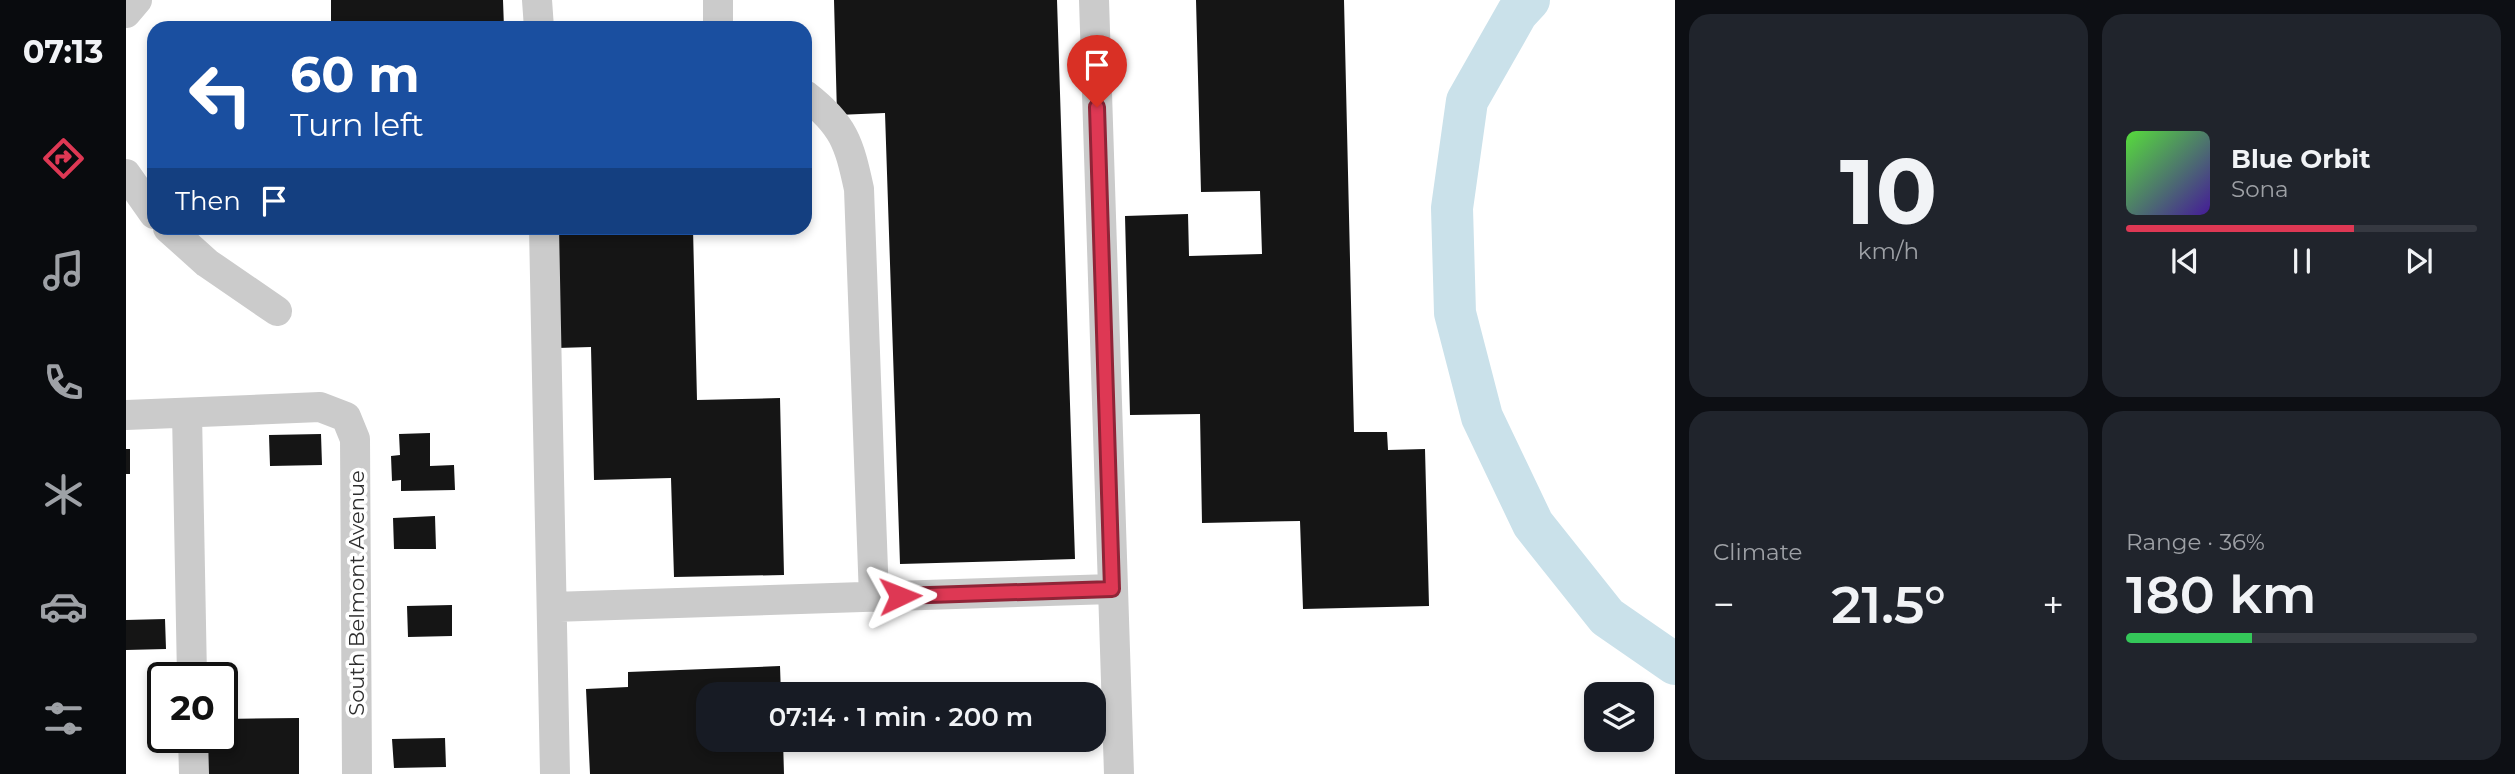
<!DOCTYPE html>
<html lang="en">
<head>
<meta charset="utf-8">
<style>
	:root { --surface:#171b24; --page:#20242c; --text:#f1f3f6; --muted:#9ea1a6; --line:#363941; --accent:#de3854 }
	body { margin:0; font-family:Montserrat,sans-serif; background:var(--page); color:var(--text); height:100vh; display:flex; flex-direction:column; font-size:26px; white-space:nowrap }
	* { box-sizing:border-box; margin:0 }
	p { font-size:23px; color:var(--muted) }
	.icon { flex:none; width:38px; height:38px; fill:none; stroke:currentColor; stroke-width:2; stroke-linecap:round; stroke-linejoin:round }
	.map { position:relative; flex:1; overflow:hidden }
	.details { display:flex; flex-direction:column; gap:14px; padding:14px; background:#0d0f14; width:840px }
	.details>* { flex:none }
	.hud { position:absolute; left:21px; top:21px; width:665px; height:214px; border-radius:21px; box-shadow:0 4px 10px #0003; background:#1a4fa0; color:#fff; overflow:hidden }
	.fabs { position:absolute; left:1458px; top:682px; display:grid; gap:14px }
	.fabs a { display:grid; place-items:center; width:70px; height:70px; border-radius:14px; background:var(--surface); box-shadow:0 4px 10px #0003; font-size:35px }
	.speed { position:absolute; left:21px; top:662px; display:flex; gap:14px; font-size:35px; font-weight:700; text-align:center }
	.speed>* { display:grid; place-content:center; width:91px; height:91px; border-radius:50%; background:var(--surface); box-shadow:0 4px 10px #0003; line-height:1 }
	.speed .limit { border:4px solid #111; border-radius:10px; background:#fff; color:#111 }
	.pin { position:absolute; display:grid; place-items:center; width:60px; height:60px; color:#fff; margin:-72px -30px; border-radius:50% 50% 50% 0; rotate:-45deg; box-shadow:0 0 7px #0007 }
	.pin .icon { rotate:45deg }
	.me { position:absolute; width:77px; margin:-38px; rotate:88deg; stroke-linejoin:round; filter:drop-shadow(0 0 5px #0008) }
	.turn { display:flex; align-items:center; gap:24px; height:147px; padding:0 28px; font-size:32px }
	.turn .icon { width:91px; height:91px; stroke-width:2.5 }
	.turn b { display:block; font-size:49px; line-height:60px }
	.then { display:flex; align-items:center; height:66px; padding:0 28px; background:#0003; gap:14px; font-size:26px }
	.big { font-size:52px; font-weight:600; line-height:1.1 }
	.details .card { flex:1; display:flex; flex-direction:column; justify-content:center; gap:10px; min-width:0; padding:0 24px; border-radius:21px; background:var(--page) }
	.details .dial { align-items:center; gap:0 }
	.dial b { font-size:91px; line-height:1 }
	.song { display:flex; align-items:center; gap:21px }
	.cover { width:84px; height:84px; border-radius:10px; background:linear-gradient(135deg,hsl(110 70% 55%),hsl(260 70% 35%)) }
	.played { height:7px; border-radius:4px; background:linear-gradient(90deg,var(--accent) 65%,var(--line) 65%) }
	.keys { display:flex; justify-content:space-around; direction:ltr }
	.heat { display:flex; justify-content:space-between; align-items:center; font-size:38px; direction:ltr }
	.charge { height:10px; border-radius:5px; background:linear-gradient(90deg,#34c759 36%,var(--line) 0) }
	.details .tiles { flex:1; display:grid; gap:14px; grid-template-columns:repeat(2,1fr) }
	.trip { position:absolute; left:570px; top:682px; width:410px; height:70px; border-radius:21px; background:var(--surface); box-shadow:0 4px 10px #0003; font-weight:600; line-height:70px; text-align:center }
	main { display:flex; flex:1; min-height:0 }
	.dock { display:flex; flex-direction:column; width:126px; justify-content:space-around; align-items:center; background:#090b0e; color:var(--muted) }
	.dock .icon { width:49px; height:49px }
	.dock .selected { color:var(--accent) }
	.dock b { font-size:32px; color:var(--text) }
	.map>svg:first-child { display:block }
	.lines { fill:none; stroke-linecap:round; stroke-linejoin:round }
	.river { stroke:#cae1ea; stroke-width:42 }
	.building { fill:#151515 }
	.minor { stroke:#cbcbcb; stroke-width:30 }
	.route-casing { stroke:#902437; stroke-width:18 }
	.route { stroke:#de3854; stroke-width:12 }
	.labels { text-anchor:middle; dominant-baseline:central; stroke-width:7; stroke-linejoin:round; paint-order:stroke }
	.street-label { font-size:21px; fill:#2e2e2e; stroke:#fff }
</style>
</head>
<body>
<main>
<nav class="dock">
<b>07:13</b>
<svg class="icon selected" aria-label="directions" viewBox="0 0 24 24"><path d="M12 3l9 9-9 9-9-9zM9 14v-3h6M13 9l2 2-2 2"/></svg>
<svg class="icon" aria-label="music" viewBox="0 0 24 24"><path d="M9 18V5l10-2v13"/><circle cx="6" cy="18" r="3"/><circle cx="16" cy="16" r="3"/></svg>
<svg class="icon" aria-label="phone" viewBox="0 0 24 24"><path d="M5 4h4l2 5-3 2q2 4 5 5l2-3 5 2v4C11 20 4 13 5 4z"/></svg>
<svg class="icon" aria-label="climate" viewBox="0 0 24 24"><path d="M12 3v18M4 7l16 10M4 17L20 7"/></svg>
<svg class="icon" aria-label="car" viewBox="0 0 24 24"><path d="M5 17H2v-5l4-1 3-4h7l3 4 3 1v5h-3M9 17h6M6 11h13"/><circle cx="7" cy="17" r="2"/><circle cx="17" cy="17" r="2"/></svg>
<svg class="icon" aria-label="filters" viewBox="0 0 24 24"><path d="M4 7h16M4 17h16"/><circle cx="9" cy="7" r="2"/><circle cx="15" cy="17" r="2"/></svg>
</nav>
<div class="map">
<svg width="1549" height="774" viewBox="0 0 1549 774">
	<rect width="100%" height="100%" fill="#fff"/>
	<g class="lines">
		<path class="river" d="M1403 0 1391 13 1341 101 1326 208 1329 313 1356 417 1407 524 1481 617 1549 664"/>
	</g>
	<path class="building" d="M205 0H377L378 28H205Z
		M708 0H931L949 559 774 564 759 113 711 115Z
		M1070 0H1218L1228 432H1261L1262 450 1299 449 1303 606 1177 609 1174 521 1076 523 1074 414 1004 415 999 216 1062 214 1063 256 1136 254 1134 191 1075 192Z
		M429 228H567L571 400 654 398 658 575 548 577 545 478 468 480 465 347 431 348Z
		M304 433V466L328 465 329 490 275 491V480L266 481 265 456 274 455 273 434Z
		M195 434 196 465 144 466 143 435Z
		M0 449H4V474H0Z
		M309 516 310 549H268L267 518Z
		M326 605V636L282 637 281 606Z
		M39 619 40 649 0 650V620Z
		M654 666 655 695H583V740H657L658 774H464L460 689 502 687V672Z
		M173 718V774H71V737H96V719Z
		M319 738 320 767 268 768 266 739Z"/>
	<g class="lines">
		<path class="minor" d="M411 0 413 28
			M592 0V28
			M968 0 993 774
			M0 13 11 0
			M679 95C718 125 723 143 733 189L748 597
			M0 174 28 214
			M42 228 81 263 151 311
			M418 228 429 774
			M61 413 66 677
			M0 415 194 407 220 417 229 439 231 774
			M426 607 986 589
			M67 737 68 774"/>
	</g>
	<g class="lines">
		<g class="route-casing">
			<path id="route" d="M774 596 986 589 971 107"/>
		</g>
		<use href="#route" class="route"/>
	</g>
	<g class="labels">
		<g class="street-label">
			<text transform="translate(230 593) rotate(-90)">South Belmont Avenue</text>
		</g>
	</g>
</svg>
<div class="fabs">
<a><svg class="icon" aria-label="layers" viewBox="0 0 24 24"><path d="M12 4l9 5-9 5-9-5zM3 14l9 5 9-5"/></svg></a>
</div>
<div class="speed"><div class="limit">20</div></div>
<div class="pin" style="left:971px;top:107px;background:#d93025"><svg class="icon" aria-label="arrive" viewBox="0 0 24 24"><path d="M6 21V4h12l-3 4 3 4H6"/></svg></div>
<svg class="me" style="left:774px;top:596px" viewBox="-20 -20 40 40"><path d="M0-17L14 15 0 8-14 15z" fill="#de3854" stroke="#fff" stroke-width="4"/></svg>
<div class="trip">07:14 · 1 min · 200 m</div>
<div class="hud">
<div class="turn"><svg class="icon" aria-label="left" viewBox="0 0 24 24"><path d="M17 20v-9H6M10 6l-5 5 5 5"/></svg><div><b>60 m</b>Turn left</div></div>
<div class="then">Then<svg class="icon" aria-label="arrive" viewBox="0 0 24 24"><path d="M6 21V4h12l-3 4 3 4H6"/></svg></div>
</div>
</div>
<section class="details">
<div class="tiles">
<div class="card dial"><b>10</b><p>km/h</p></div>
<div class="card">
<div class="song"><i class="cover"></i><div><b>Blue Orbit</b><p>Sona</p></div></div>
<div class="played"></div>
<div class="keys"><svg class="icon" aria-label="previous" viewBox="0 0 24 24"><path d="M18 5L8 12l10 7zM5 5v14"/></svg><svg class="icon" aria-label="pause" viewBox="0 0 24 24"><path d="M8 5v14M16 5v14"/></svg><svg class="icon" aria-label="next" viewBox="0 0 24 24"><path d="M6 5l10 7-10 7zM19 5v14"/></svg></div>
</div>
<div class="card"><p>Climate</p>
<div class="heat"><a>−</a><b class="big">21.5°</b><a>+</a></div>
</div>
<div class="card"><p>Range · 36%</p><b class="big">180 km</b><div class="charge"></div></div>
</div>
</section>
</main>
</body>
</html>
